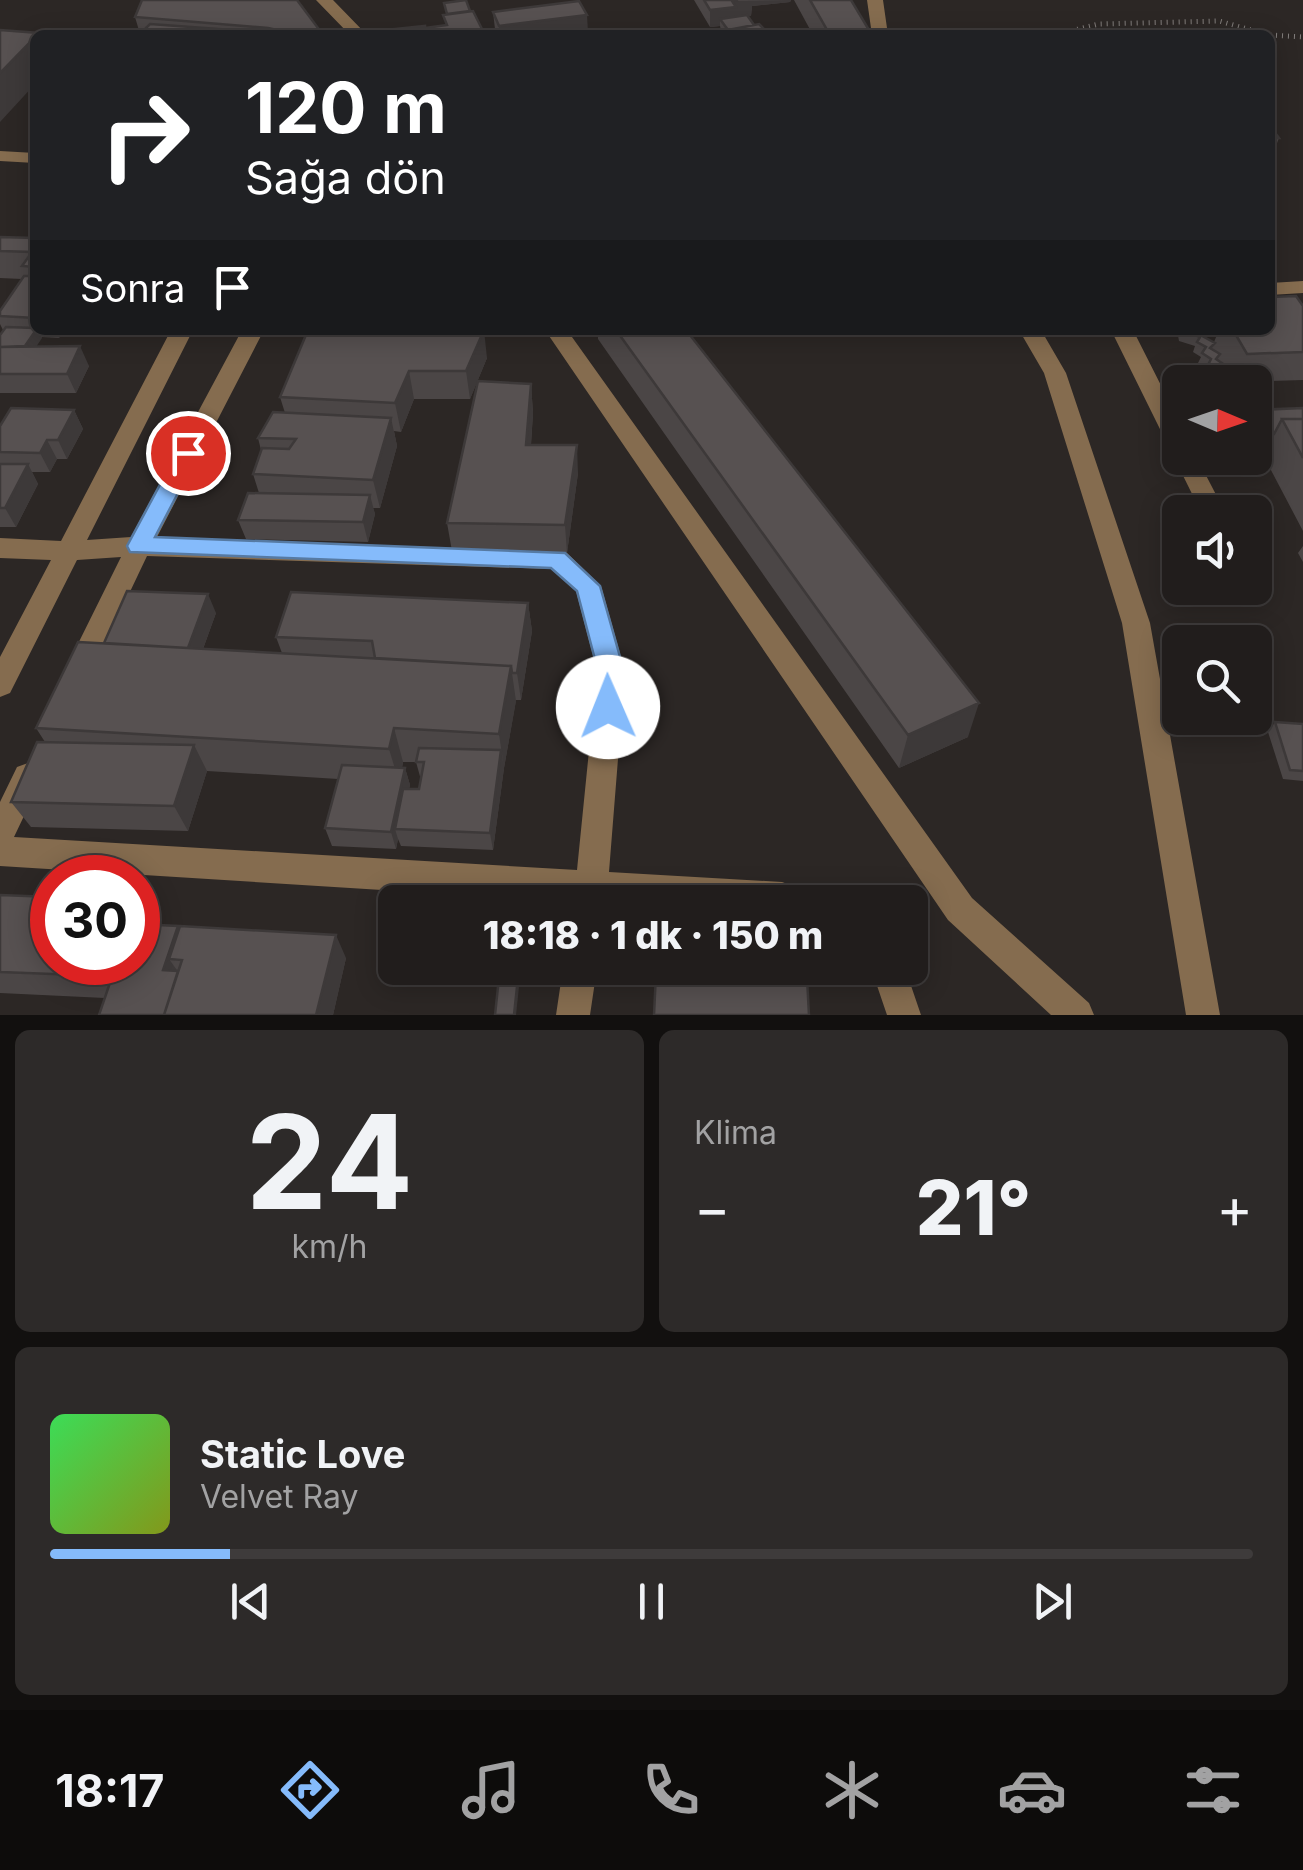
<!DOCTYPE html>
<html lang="tr">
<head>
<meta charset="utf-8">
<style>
	:root { --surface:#211d1c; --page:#2d2a29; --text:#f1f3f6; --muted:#a2a2a3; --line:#3e3b3b; --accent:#85bbfb }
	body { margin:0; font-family:Inter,sans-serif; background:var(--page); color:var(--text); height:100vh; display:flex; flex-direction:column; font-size:38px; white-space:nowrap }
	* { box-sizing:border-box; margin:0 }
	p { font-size:32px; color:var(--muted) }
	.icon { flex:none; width:55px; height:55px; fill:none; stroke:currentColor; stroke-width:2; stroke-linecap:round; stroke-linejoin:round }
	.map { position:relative; height:1015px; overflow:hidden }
	.sheet { display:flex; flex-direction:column; gap:15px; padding:15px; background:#12100f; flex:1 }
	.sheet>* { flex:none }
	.guide { position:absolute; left:30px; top:30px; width:1245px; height:305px; border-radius:15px; box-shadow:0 5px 25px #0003,0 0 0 2px var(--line); background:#202124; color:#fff; overflow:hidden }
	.needle { width:65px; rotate:92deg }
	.tools { position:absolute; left:1162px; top:365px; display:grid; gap:20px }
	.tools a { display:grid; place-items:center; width:110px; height:110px; border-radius:15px; background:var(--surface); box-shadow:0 5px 25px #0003,0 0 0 2px var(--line); font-size:50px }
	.speed { position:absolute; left:30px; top:855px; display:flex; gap:20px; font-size:50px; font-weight:700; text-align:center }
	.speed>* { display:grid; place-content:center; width:130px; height:130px; border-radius:50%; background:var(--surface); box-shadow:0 5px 25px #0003,0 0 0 2px var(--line); line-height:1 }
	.speed .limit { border:15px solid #d22; background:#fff; color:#111 }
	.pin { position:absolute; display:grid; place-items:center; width:85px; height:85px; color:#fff; margin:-42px; border:5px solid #fff; border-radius:50%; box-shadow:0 2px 10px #0007 }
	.me { position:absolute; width:110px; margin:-55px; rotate:359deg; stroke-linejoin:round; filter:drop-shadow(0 0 8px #0008) }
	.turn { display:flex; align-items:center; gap:35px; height:210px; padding:0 50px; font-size:45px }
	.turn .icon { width:130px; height:130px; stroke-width:2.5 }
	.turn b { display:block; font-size:70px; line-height:85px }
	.then { display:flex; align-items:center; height:95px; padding:0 50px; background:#0003; gap:20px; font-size:38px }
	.big { font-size:75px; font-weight:800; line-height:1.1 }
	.sheet .widget { flex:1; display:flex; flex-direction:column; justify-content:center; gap:15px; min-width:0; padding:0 35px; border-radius:15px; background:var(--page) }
	.sheet .dial { align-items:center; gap:0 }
	.dial b { font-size:130px; line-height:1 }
	.song { display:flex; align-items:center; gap:30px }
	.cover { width:120px; height:120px; border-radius:15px; background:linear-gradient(135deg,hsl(130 70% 55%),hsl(70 70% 35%)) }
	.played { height:10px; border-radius:5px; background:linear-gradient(90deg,var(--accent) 15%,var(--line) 15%) }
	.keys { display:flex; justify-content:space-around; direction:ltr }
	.heat { display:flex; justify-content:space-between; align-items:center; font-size:55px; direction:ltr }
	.sheet .tiles { flex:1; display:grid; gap:15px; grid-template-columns:1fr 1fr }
	.widget:last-child { grid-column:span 2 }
	.trip { position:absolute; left:378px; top:885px; width:550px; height:100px; border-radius:15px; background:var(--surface); box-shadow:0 5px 25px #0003,0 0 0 2px var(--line); font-weight:800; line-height:100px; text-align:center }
	.tabs { display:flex; height:160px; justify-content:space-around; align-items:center; background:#0d0c0b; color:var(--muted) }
	.tabs .icon { width:70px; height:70px }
	.tabs .on { color:var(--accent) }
	.tabs b { font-size:45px; color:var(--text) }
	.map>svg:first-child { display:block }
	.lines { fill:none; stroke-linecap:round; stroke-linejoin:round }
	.path { stroke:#837f7d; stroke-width:5; stroke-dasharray:1 5; stroke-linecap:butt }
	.minor { fill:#856c4f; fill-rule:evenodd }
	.wall { fill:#4b4646; fill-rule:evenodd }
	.shaded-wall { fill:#3d3939 }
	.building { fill:#575151; stroke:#3d3939; stroke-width:2.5 }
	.route { fill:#85bbfb; stroke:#567aa3; stroke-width:2.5 }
</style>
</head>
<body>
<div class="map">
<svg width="1303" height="1015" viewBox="0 0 1303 1015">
	<rect width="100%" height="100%" fill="#2c2725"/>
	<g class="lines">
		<path class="path" d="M1054 35 1099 24 1219 21 1269 35
			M1270 35 1303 37"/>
		<path class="minor" d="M316 0H333L367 35H350Z
			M867 0H883L888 35H872Z
			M0 151 35 153V163L0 161Z
			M1303 281V293L1270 295V283Z
			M171 330H193L87 540 131 537 242 330H264L157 537 566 552 601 586 625 671 609 872 782 882 807 891 811 902H574L0 866V802L17 767 28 763 39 767 43 776 14 837 577 870 597 671 576 591 551 569 147 556 88 680 78 684 68 680 64 672 121 557 77 560 10 693 0 697V657L51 560 0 558V538L61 541Z
			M545 330H567L972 898 1089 1003 1094 1015H1051L948 920Z
			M1019 330H1041L1066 373 1150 623 1220 1015H1186L1122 623 1044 373Z
			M1111 330H1133L1180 423V458H1197L1225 512H1201Z
			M563 968H597L590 1015H556Z
			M871 968H905L921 1015H887Z"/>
	</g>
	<path class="wall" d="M142 0 322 35H139L140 34 135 17Z
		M694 0H791L790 2 752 6 751 16H748L755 25 770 35H722L720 26 710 27Z
		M794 0H851L872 35H813Z
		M493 12 588 32 565 35H497L495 29Z
		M1270 126 1279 138 1272 156H1270Z
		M0 237 35 238V330H64L59 338 42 337 36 346 89 366 76 393H0V335L3 330 0 324V311L22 279 0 278Z
		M1303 306V380L1234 382 1225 366 1223 372 1229 382H1191L1193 379 1209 378 1203 374 1206 368 1198 363 1201 357 1193 352 1195 346 1179 341 1177 330 1209 332 1206 338 1214 342 1219 330H1270Z
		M308 330 487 358 470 399H414L401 432 394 431 397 446 380 508H373L375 514 368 542 246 539 238 520 259 493 253 474 261 450 258 438 285 413 280 397Z
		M598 330H686L968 737 899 768 598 339Z
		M531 384 533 413 531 445 578 473 567 553 452 551 447 523Z
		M1303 408V531L1263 455 1264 453 1255 454V410Z
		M74 410 83 429 67 459H57L50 472H32L38 484 16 527H0V426Z
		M1303 546V562L1298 553Z
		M528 603 532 631 521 700H516L504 768 493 850 401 846 398 839 396 849 332 846 325 828 338 779 207 771 188 831 31 827 11 802 45 742 36 728 104 643 216 613 203 649 282 653 276 637ZM403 762H416L421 780 419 789H409L410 785 405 768H402Z
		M1275 722 1303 724V781L1283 779 1268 732Z
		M0 895 147 924 346 958 333 1015H99L105 998 0 993Z"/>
	<path class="shaded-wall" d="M791 0 790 2 752 6 751 16 720 19V26L710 27V10L732 1Z
		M587 15 588 32 565 35H500L499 26Z
		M35 37V84L0 122V73Z
		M36 330H38L42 338 26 362 22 352Z
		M55 330H64L59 338Z
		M484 330 487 358 470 399 466 371Z
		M80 346 89 366 76 393 67 374Z
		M409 371 414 399 401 432 395 403Z
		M531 384 533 413 529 473 526 445Z
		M74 410 83 429 67 459 58 440Z
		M391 418 397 446 380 508 373 480Z
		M47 440 57 459 50 472 40 453Z
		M577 445 578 473 567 553 565 525Z
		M28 464 38 484 16 527 5 508Z
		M370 495 375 514 368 542 363 522Z
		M208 594 216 613 193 676 184 657Z
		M528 603 532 631 521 700 517 673Z
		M511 666 516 701 504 768 499 734Z
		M979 703 968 737 899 768 908 735Z
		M394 728 403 762 399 782 389 749Z
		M194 745 207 771 188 831 174 806Z
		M501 750 504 768 493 850 490 833Z
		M405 768 410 785 400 829H395L398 839 396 849 391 832Z
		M138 909 147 924 138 954Z
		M178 926 169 959 179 973 163 970Z
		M336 935 346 958 333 1015H316Z
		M110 962H135L123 998 105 976Z
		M519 968H521L516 1015H514Z"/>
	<path class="building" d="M142 0H297L321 32 300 35 268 28 135 17Z
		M466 0 470 11 447 14 444 3Z
		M704 0H738L732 1 736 7 710 10Z
		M810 0H851L872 35H830Z
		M579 1 587 15 499 26 493 12Z
		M473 11 484 33 470 35H405L403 31 447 25 443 15Z
		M747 15 754 25 728 30 720 19Z
		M150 24 261 32 259 35H139Z
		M759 24 770 35H727L723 31Z
		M425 26V28L403 31 404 35H400L395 29Z
		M0 30 39 33 35 35V37L0 73Z
		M1270 126 1279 138H1270Z
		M0 237 35 238V267L22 266 32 252 0 251Z
		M24 276H35V318L0 316V311Z
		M1296 296 1303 306V352L1247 354 1233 330H1270V297Z
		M6 327 35 328 36 330 25 346 0 347V335Z
		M308 330H484L466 371H409L395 403 280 397Z
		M616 330H686L979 703 908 735Z
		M1183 330H1209V332L1204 337 1215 343 1210 348 1220 354 1216 359 1226 366 1221 371 1229 375 1230 381 1222 382 1213 376 1217 370 1208 365 1211 359 1202 353 1206 347 1197 342 1200 337Z
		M80 346 67 374H0V347Z
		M1212 378 1214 382H1195L1193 379Z
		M478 381 531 384 526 445H577L565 525 447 523Z
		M11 408 74 410 58 440H47L40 453 0 452V426Z
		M1303 408V419H1282L1274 434 1260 435 1255 426V410Z
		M273 412 391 418 373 480 253 474 262 448 289 449 296 439 258 438Z
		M1282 419H1303V458Z
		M0 464H28L5 508H0Z
		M248 493 370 495 363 522 238 520Z
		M127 591 208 594 188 648 104 643Z
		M291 592 528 603 517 673H512L511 666 375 658 372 641 276 637Z
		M78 642 511 666 499 734 394 728 389 749 36 728Z
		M1275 722 1303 724V771L1290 770Z
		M37 742 194 745 174 806 11 802Z
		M419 748 501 750 490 833 395 829 403 789H419L424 762H416Z
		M342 765 405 768 391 832 325 828Z
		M0 895 52 897V962H110L105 976 0 972Z
		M138 924 178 926 163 970 178 971 164 1015H99L117 962H138Z
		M180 926 336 935 316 1015H164L182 960 169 959Z
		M500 968H519L514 1015H495Z
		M656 973 807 978 809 1015H654Z"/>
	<path class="route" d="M188 446 199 453 155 537 565 553 600 586 624 671 617 715 608 718 598 715 595 707 598 671 577 591 551 568 130 552 127 546 177 453Z"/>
</svg>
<div class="tools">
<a><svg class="needle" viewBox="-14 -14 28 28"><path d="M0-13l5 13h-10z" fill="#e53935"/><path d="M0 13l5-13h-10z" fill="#a2a2a3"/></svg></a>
<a><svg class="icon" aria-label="sound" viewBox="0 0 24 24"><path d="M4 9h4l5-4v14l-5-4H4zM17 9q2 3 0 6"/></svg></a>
<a><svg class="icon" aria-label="search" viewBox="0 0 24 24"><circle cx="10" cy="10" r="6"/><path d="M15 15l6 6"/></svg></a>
</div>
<div class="speed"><div class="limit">30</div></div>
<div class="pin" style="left:188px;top:453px;background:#d93025"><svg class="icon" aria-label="arrive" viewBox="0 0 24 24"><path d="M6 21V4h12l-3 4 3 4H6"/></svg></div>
<svg class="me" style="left:608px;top:707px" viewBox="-20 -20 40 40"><circle r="19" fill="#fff"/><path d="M0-13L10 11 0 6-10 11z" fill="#85bbfb"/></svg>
<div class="trip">18:18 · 1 dk · 150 m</div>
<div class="guide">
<div class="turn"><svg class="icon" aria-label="right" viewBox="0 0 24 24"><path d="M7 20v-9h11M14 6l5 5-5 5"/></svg><div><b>120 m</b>Sağa dön</div></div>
<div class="then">Sonra<svg class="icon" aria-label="arrive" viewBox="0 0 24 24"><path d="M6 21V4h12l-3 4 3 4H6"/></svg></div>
</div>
</div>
<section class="sheet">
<div class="tiles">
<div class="widget dial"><b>24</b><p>km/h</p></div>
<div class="widget"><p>Klima</p>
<div class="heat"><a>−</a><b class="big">21°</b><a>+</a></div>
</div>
<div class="widget">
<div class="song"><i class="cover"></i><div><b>Static Love</b><p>Velvet Ray</p></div></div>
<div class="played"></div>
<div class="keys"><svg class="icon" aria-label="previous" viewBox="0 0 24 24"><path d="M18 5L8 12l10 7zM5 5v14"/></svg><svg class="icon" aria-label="pause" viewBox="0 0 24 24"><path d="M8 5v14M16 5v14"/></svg><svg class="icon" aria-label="next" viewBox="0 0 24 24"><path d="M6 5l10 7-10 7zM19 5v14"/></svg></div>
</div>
</div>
</section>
<nav class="tabs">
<b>18:17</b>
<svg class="icon on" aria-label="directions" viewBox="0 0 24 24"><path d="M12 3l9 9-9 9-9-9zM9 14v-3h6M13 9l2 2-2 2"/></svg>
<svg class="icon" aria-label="music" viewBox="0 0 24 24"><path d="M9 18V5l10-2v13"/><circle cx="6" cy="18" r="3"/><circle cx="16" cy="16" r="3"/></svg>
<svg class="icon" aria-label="phone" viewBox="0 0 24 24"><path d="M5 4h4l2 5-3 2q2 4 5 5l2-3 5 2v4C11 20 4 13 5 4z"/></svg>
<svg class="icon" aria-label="climate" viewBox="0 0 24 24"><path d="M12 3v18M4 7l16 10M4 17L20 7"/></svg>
<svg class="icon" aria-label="car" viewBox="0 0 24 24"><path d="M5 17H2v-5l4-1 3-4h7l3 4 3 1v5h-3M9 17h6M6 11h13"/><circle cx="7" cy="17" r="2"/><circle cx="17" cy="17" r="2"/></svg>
<svg class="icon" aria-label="filters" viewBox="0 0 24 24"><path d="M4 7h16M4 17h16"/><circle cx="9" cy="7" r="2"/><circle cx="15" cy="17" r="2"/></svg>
</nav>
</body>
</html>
